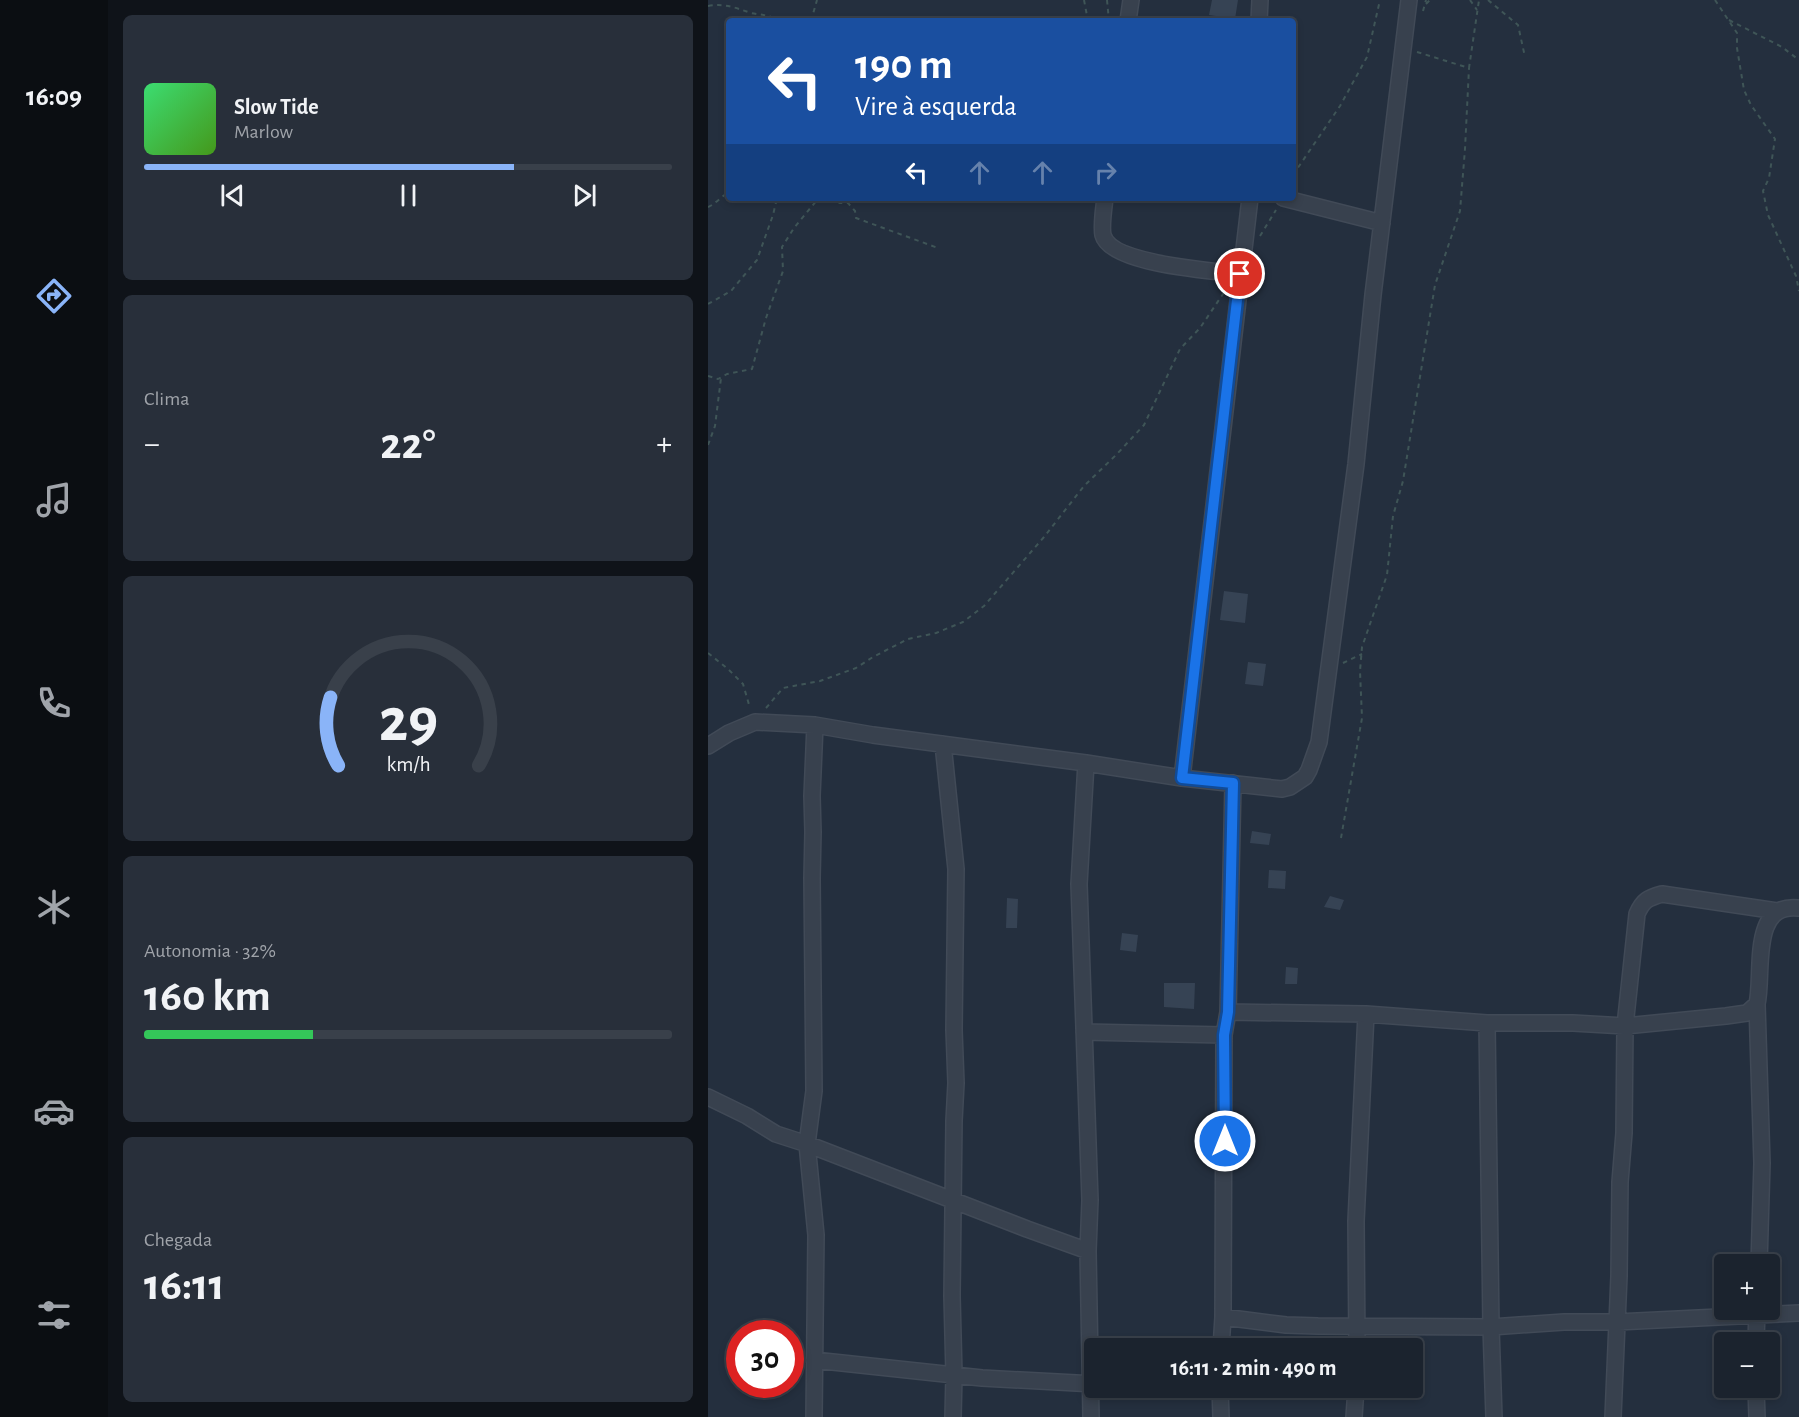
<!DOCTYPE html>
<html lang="pt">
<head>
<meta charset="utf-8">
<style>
	:root { --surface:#1b232e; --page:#282f3a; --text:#f1f3f6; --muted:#a0a4aa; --line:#39404a; --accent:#8ab4f8 }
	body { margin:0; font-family:"Alegreya Sans",sans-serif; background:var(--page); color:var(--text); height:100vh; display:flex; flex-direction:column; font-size:22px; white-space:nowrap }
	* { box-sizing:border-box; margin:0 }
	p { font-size:20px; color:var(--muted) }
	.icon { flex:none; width:33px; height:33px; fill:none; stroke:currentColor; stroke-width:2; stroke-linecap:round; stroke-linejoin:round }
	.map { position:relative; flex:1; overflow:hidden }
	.side { display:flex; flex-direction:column; gap:15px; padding:15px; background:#0f1319; width:600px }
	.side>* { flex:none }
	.banner { position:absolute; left:18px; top:18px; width:570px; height:183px; border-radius:6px; box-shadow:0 3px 9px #0003,0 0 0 2px var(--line); background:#1a4fa0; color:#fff; overflow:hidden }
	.tools { position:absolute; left:1006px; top:1254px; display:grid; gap:12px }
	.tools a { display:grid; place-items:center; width:66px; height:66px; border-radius:6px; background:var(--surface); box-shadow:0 3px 9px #0003,0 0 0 2px var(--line); font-size:30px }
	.speed { position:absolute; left:18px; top:1320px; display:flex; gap:12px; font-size:30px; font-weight:700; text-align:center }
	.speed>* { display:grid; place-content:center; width:78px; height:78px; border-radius:50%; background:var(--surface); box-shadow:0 3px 9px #0003,0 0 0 2px var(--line); line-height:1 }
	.speed .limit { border:9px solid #d22; background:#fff; color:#111 }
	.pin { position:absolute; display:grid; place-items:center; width:51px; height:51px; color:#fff; margin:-26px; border:3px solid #fff; border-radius:50%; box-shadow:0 2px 6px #0007 }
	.me { position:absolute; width:66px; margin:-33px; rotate:0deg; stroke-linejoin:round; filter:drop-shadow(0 0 4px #0008) }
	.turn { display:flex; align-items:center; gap:21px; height:126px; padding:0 30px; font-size:27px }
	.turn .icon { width:78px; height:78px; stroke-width:2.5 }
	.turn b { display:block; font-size:42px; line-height:51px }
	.lanes { display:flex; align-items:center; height:57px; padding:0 30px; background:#0003; justify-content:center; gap:30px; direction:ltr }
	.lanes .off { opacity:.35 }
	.big { font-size:45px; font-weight:700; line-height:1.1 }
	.side .card { flex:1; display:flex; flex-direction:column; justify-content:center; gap:9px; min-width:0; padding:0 21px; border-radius:9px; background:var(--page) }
	.side .dial { align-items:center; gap:0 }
	.dial svg { height:156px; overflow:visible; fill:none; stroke:var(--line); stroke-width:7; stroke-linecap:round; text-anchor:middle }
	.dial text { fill:var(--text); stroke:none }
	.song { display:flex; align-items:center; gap:18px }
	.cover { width:72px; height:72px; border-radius:9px; background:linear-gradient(135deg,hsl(140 70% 55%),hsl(100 70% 35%)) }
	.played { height:6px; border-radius:3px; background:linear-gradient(90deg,var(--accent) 70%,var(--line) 70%) }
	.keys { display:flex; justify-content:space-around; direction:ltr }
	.heat { display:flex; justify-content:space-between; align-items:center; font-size:33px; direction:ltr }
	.charge { height:9px; border-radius:4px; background:linear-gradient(90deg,#34c759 32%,var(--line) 0) }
	.trip { position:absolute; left:376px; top:1338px; width:339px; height:60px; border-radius:6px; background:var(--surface); box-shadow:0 3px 9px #0003,0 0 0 2px var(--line); font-weight:700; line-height:60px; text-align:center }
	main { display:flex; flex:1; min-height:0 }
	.dock { display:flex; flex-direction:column; width:108px; justify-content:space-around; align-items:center; background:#0b0e12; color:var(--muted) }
	.dock .icon { width:42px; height:42px }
	.dock .active { color:var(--accent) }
	.dock b { font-size:27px; color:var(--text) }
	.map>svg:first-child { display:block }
	.building { fill:#364354 }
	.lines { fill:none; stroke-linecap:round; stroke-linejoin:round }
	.minor-casing { stroke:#414a57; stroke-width:18 }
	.path { stroke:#3f5557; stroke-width:2; stroke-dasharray:4.5 4.5; stroke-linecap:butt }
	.minor { stroke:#38414e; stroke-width:15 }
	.route-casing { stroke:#114b97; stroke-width:15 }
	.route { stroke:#1a73e8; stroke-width:10 }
</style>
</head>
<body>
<main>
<nav class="dock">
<b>16:09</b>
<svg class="icon active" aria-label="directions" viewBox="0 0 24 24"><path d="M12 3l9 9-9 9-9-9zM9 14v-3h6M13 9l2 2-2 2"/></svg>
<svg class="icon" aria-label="music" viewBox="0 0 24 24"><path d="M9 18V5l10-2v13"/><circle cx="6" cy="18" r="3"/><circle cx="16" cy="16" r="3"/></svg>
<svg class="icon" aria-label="phone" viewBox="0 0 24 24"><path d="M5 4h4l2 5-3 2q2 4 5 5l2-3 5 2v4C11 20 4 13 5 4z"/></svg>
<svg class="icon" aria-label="climate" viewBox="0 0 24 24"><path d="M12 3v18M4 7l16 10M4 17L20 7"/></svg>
<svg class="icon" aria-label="car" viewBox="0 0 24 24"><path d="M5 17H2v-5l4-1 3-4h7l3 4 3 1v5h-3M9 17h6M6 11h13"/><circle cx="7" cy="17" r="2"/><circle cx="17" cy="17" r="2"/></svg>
<svg class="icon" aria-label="filters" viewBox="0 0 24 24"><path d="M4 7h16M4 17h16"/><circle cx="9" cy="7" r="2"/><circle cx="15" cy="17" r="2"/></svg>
</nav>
<section class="side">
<div class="card">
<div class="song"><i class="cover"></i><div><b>Slow Tide</b><p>Marlow</p></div></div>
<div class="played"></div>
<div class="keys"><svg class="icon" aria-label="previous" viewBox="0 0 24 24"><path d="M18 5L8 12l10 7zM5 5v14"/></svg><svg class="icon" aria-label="pause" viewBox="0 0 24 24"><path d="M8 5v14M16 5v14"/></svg><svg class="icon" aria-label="next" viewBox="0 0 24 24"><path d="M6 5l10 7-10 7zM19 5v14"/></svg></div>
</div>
<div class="card"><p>Clima</p>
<div class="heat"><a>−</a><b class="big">22°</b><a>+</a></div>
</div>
<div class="card dial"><svg viewBox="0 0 100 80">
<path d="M14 69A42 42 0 1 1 86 69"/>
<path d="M14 69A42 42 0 0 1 10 34" stroke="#8ab4f8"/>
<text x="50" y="56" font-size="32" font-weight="700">29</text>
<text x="50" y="72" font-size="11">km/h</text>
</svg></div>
<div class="card"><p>Autonomia · 32%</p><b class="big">160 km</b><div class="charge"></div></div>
<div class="card"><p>Chegada</p><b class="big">16:11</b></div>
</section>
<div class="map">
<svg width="1091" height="1417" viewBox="0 0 1091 1417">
	<rect width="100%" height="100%" fill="#242f3e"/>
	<path class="building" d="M504 0H530L527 19 501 15Z
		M516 591 540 594 537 623 512 620Z
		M540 662 558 664 555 686 537 684Z
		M544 831 563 834 561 845 542 843Z
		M561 870 578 871 577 889 560 888Z
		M622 896 636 900 632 910 616 907Z
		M299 898 310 899 309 928H298Z
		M414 933 430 935 428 952 412 950Z
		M578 967 590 968 589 984H577Z
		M456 983H487L486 1009 456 1007Z"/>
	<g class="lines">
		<g class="minor-casing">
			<path id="minor" d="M420 21 423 0
				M551 21 552 0
				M397 198C396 207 393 226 395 235 402 264 505 271 532 274
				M575 198 674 223
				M235 744 248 869 246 1030 248 1083 246 1121 244 1296 246 1375 245 1417
				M0 746 21 733 47 722 107 725 165 735 378 763 474 778 574 789 582 787 597 777 601 770 611 742 648 464 665 295 701 0
				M378 763 371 884 382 1200 380 1251 383 1417
				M474 778 542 198
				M520 1012 658 1014 779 1023H865L917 1026 1018 1016 1039 1013 1049 1004
				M779 1023 783 1327 786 1417
				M376 1032 516 1035
				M0 1097 39 1116 68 1134 99 1144 319 1229 380 1251
				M1051 1264 1054 1163 1049 1004C1056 974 1041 902 1091 908
				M515 1317 578 1325 610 1326 783 1327 856 1322H909L1091 1313
				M1048 1342 1049 1310
				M513 1348 515 1317 516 1035 520 1012 525 783
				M649 1348 648 1221 658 1014
				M106 1360 274 1378 387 1384
				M512 1388 513 1417
				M1048 1388 1049 1417
				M106 1417 108 1235 99 1144 106 1091 104 878 105 832 104 796 107 725
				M646 1417 648 1388
				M905 1417 911 1276 912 1182 916 1133 917 1026 929 914C935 900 940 898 954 894L1069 911"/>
		</g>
		<path class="path" d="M376 0 380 21
			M399 0 401 21
			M762 0 769 10
			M780 0 810 25 817 57
			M1007 0 1029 33V48L1036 90 1043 105 1067 139 1061 178 1055 191 1060 215 1088 276 1091 291
			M718 4 722 0
			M0 6C17 3 28 8 43 13 53 15 63 15 72 21
			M715 11 718 0
			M1021 20 1074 47 1091 60
			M103 21 109 0
			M709 52 761 68 771 0
			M585 175 632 106 659 57 672 0
			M122 198 132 203H140L147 211 148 218 230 248
			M0 207C6 205 14 196 21 192
			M552 236 568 210
			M0 304 23 291 49 260 65 215 69 198
			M0 376 10 379 19 374 44 369 58 318 75 271 74 247 86 228 109 200 108 198
			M0 445 7 426 13 378
			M0 653 20 669 35 684 42 708
			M635 663 654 654
			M58 708 75 688 112 681 148 668 165 657 200 639 228 633 255 622 276 606 336 537 376 486 409 454 436 425 472 349 492 328 517 291
			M633 838 654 718 652 671 654 647 679 575 685 516 695 481 727 285 752 211 757 149 761 68"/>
		<use href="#minor" class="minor"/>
	</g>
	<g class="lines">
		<g class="route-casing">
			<path id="route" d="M517 1141 516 1035 520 1012 525 783 474 778 532 274"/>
		</g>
		<use href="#route" class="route"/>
	</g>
</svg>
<div class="tools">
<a>+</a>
<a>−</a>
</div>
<div class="speed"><div class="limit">30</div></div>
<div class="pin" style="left:532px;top:274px;background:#d93025"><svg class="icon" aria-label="arrive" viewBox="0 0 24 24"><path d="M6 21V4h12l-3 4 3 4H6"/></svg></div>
<svg class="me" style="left:517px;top:1141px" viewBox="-20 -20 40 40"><circle r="17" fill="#1a73e8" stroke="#fff" stroke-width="3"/><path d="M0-11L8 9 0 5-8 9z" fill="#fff"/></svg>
<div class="trip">16:11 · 2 min · 490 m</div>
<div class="banner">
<div class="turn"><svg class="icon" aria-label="left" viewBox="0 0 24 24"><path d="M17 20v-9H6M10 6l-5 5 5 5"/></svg><div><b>190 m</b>Vire à esquerda</div></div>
<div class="lanes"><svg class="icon" aria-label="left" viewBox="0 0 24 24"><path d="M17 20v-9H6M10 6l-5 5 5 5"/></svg><svg class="icon off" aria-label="ahead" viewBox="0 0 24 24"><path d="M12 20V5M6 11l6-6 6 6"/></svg><svg class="icon off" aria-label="ahead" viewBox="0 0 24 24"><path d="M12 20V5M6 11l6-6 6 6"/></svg><svg class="icon off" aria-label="right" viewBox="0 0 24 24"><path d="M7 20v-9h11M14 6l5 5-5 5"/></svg></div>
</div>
</div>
</main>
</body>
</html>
